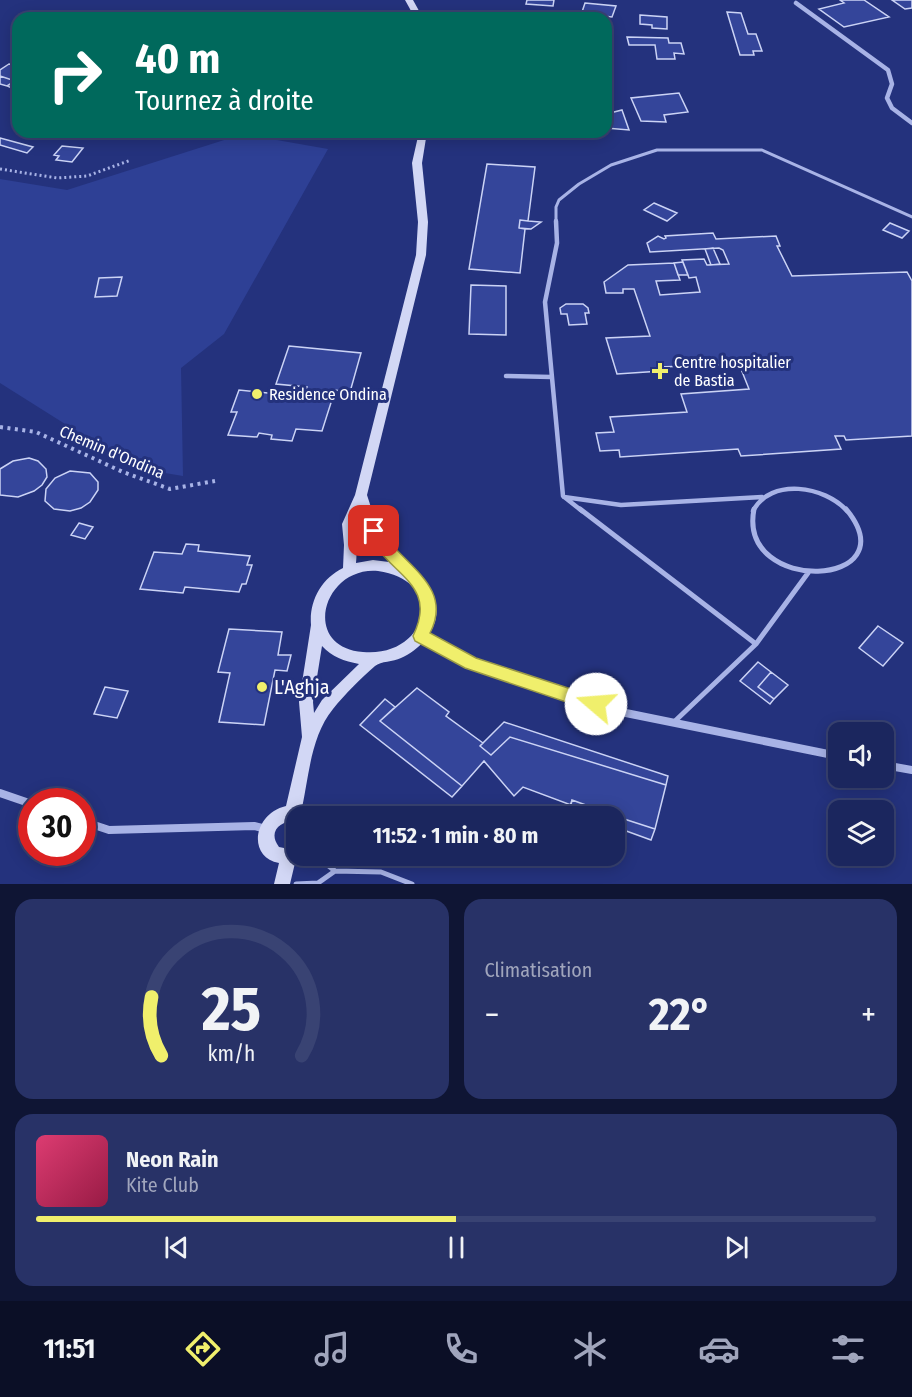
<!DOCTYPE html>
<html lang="fr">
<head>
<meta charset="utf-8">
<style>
	:root { --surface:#1b265e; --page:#283267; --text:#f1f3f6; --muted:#a0a5bc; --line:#394373; --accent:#f0ef6c }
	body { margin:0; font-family:"Fira Sans Condensed",sans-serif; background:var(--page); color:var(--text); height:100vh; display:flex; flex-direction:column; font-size:22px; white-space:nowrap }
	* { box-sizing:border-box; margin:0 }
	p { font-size:20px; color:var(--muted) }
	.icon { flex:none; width:33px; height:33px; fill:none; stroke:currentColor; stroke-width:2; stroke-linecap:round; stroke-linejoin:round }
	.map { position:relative; height:884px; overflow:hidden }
	.sheet { display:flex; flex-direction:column; gap:15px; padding:15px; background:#0f1534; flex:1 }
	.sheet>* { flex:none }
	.banner { position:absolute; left:12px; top:12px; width:600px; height:126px; border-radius:18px; box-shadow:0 3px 15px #0003,0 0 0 2px var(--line); background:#00695c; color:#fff; overflow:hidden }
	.controls { position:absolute; left:828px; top:722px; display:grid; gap:12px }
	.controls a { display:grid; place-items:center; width:66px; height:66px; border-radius:12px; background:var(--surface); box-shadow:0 3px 15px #0003,0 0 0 2px var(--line); font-size:30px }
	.speed { position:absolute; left:18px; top:788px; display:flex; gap:12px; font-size:30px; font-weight:700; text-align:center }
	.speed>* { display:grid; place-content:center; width:78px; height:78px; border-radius:50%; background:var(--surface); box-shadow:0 3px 15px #0003,0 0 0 2px var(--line); line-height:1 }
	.speed .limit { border:9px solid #d22; background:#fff; color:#111 }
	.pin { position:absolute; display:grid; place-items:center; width:51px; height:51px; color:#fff; margin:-26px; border-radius:12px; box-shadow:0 3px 9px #0006 }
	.me { position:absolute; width:66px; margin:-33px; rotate:288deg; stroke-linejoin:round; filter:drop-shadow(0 0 4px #0008) }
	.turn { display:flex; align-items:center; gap:21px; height:126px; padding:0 24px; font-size:27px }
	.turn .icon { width:78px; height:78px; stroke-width:2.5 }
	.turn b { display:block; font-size:42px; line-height:51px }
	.big { font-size:45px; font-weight:700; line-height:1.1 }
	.sheet .card { flex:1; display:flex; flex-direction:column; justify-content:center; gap:9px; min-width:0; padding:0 21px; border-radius:18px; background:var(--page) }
	.sheet .dial { align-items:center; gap:0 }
	.dial svg { height:156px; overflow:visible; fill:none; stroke:var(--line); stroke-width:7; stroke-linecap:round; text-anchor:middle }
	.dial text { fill:var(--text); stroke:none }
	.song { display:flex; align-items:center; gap:18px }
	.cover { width:72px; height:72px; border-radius:9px; background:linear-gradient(135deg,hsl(340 70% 55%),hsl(340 70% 35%)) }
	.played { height:6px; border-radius:3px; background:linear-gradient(90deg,var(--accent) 50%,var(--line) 50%) }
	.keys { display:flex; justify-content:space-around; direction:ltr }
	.heat { display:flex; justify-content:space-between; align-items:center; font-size:33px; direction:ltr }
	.sheet .tiles { flex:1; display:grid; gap:15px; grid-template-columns:1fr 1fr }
	.card:last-child { grid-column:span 2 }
	.trip { position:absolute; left:286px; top:806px; width:339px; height:60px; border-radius:18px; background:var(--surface); box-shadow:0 3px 15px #0003,0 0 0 2px var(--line); font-weight:700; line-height:60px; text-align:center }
	.dock { display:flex; height:96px; justify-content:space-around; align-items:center; background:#0b0f26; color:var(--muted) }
	.dock .icon { width:42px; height:42px }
	.dock .selected { color:var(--accent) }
	.dock b { font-size:27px; color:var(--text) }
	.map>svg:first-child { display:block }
	.green { fill:#2e4095 }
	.building { fill:#34459a; stroke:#cbd3f5; stroke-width:1.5 }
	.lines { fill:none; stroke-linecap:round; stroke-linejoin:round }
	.path-far1 { stroke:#a8b3e6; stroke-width:3; stroke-dasharray:2 3; stroke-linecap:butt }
	.path { stroke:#a8b3e6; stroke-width:4; stroke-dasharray:3 4.5; stroke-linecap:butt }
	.lane-far2 { stroke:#a8b3e6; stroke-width:3 }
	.lane-far1 { stroke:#a8b3e6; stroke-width:4.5 }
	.lane { stroke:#a8b3e6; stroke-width:5 }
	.street-far1 { stroke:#a8b3e6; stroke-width:4.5 }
	.street { stroke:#a8b3e6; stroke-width:8 }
	.secondary { fill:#d2d7f5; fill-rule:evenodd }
	.route { fill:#f0ef6c; stroke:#9c9b46; stroke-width:1.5 }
	.poi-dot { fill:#f0ef6c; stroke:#24327d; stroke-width:2 }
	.labels { text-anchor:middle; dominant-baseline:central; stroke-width:6; stroke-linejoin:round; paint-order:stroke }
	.poi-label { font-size:16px; fill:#fff; stroke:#24327d; text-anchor:start }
	.street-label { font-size:16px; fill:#fff; stroke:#24327d }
	.near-poi-label { font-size:20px; fill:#fff; stroke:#24327d; text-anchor:start }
</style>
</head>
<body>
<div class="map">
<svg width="912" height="884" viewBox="0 0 912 884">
	<rect width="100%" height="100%" fill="#24327d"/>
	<path class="green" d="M243 134 328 149 224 334 181 368 183 476 135 468 0 383V179L67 190Z"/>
	<path class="building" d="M527 0H554L553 6 526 4Z
		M840 0H864L889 17 844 27 819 9 844 3Z
		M892 0H912V8L905 9Z
		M585 3 616 6 612 17 603 16 582 12Z
		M727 12 741 13 748 34H756L762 51H753L754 55H740Z
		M640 15 667 17V29L652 28V25L640 24Z
		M627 37 668 38 669 43H681L684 54 674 53 675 59H657L655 45H629Z
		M9 64 18 66V86L14 89 7 86 15 81 0 76V70Z
		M0 76 15 81 7 86 0 84Z
		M679 93 688 112 664 115 666 122 641 121 631 98Z
		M622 110 629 130 606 128V114Z
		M0 138 33 147 27 153 0 145Z
		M62 146 83 148 72 162 56 160 59 156 54 155Z
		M487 164 535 167 528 221 520 220 519 228 525 229 520 273 469 269Z
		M654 203 677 213 667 221 644 210Z
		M520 220 528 221 541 222 531 229 519 228Z
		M890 223 909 231 902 238 883 230Z
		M713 233 716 239 776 236 780 246H777L792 276 907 272 912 281V436L846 440 844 436H835L841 449 741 456 738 449 620 457 619 450 600 451 596 433 614 432 610 417 687 412 681 394 749 389 739 364 660 367 661 371 617 374 606 338 650 336 634 289H623V293H606L604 282 628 265 674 263 680 280 656 281 660 295 700 292 696 277 689 278 682 260 704 259 707 265 729 264 723 250 719 248 650 252 647 243 658 236 664 239 666 238 665 236Z
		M713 248 720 264 711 265 705 249Z
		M683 262 688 275H678L674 263Z
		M122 277 117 296 95 297 99 278Z
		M471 285 506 286V335L469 334Z
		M566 304H583L588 308 589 313H585L587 324 569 325 567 314H561L560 308Z
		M289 346 361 353 350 392 335 390 322 431 296 429 292 441 271 439 272 435 259 433 257 437 228 435 237 412H231L239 390 304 397 307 387 276 384Z
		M29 458 38 461 46 469 47 477 42 485 34 491 18 497 0 495V469L13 461Z
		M70 471 90 473 98 482V490L90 502 81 508 70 511 54 509 45 501 46 489 55 478Z
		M79 523 93 527 85 539 71 535Z
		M186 544 199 545 198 551 250 556 247 565H252L246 584H242L239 592 185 587 183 593 140 589 154 552 182 554Z
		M878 626 903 643 883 666 859 648Z
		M229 629 282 632 278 655H291L287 671 275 670 264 725 219 722 230 673 218 672Z
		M758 662 771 672 758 687 774 699 770 704 740 681Z
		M771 672 788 685 774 699 758 687Z
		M105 687 128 691 117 718 94 714Z
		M417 688 449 712 446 716 483 743 480 746 491 755 510 737 666 785 655 829 621 818 618 828 615 827V816H607L608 813 572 800 571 805 523 787 514 796 484 761 462 786 380 721Z
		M385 699 395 707 380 721 462 786 452 797 360 725Z
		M504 722 668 776 666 785 510 737 491 755 480 746Z
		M572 800 608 813 607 816H586L569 809Z
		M621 818 655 829 651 840 618 828Z"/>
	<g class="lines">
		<path class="path-far1" d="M0 169 57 178 87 176 131 160"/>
		<path class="path" d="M0 427 36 432 123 472 170 489 215 481"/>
		<path class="lane-far2" d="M556 223V207L559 200 579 184 611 165 657 150H762L912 217"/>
		<path class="lane-far1" d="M556 221 557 243 545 302 563 496 582 511
			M506 376 551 377
			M564 497 621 505 762 497
			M753 511C771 477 825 486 847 511"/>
		<path class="lane" d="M580 509 756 644
			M754 509C737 596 911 588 846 509
			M674 722 756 644 808 573
			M335 871 381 872 412 884
			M296 884 318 883 335 871 315 855"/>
		<path class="street-far1" d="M796 3 888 70 892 84 887 98 892 108 912 123"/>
		<path class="street" d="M421 636 471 663 616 711 838 756
			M884 765 912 770
			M0 793 32 804
			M82 821 109 830 254 826 266 829"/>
		<path class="secondary" d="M405 0H413L423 18H415Z
			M419 132H427L422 163 428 222 426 255 367 495C372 509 375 525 383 538 399 561 431 575 436 605 440 628 420 650 401 658 393 662 381 661 375 666 361 678 345 694 333 709 311 736 309 775 302 808L310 811 312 816H297V821C281 820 267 831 279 847L289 849 297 847V855H305L303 861 295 863 290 884H274L279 863C247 857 253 814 286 806L302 737 299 702 311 625C309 601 321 579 343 568L344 545 342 524 355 495 416 255 418 222 412 163ZM360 512 371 540 389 562 373 560 356 563C358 545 353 528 360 512ZM378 571C450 582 426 658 363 652 300 647 323 566 378 571ZM322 646C332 657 344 661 359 664L322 700 314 713 313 702Z"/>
	</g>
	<path class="route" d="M374 525 379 527C399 564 455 584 430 633L476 658 602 699 604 704 602 709 596 712 465 668 415 641 413 636C440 581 385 575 367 531L369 527Z"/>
	<g class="poi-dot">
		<path d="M657 362h6v6h6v6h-6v6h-6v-6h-6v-6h6z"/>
		<circle cx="257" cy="394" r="6"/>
		<circle cx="262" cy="687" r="6"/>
	</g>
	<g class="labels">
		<g class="poi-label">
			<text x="674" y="362">Centre hospitalier<tspan x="674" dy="18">de Bastia</tspan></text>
			<text x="269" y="394">Residence Ondina</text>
		</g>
		<g class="street-label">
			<text transform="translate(112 452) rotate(23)">Chemin d'Ondina</text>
		</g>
		<g class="near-poi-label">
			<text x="274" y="687">L'Aghja</text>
		</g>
	</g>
</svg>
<div class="controls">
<a><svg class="icon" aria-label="sound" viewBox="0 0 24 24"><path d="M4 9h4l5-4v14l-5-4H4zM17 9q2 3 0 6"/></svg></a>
<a><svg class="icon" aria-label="layers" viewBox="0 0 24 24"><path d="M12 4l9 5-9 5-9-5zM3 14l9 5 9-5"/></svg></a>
</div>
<div class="speed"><div class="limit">30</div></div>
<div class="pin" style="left:374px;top:531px;background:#d93025"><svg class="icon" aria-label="arrive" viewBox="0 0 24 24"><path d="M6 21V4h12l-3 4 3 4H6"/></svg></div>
<svg class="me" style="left:596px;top:704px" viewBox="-20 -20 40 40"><circle r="19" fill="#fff"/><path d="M0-13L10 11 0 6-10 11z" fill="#f0ef6c"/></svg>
<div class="trip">11:52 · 1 min · 80 m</div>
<div class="banner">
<div class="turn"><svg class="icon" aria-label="right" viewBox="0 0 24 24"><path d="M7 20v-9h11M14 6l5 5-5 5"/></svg><div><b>40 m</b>Tournez à droite</div></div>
</div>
</div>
<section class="sheet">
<div class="tiles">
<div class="card dial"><svg viewBox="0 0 100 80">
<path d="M14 69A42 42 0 1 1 86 69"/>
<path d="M14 69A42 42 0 0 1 9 39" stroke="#f0ef6c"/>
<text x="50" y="56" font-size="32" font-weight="700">25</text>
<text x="50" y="72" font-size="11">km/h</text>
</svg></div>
<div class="card"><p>Climatisation</p>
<div class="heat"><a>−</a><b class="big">22°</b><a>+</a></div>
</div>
<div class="card">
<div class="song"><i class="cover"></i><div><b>Neon Rain</b><p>Kite Club</p></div></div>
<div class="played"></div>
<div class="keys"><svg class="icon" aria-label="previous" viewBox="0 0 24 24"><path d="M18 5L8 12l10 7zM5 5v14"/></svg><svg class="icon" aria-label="pause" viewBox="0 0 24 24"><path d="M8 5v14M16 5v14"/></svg><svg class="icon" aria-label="next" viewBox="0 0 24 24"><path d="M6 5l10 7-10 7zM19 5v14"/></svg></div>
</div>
</div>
</section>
<nav class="dock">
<b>11:51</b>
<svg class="icon selected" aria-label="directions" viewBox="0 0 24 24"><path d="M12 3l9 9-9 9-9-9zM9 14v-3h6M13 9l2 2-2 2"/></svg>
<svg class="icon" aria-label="music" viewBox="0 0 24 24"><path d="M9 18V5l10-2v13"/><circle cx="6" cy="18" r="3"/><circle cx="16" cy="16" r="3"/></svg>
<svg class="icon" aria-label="phone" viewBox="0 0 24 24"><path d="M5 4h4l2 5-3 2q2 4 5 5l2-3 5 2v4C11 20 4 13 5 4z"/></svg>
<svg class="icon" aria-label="climate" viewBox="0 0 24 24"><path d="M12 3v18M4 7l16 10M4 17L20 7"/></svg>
<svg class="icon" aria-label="car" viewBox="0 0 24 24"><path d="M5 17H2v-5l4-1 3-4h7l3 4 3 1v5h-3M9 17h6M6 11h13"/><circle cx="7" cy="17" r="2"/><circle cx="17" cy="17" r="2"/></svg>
<svg class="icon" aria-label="filters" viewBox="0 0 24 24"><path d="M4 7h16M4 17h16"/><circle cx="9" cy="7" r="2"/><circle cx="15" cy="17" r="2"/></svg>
</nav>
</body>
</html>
